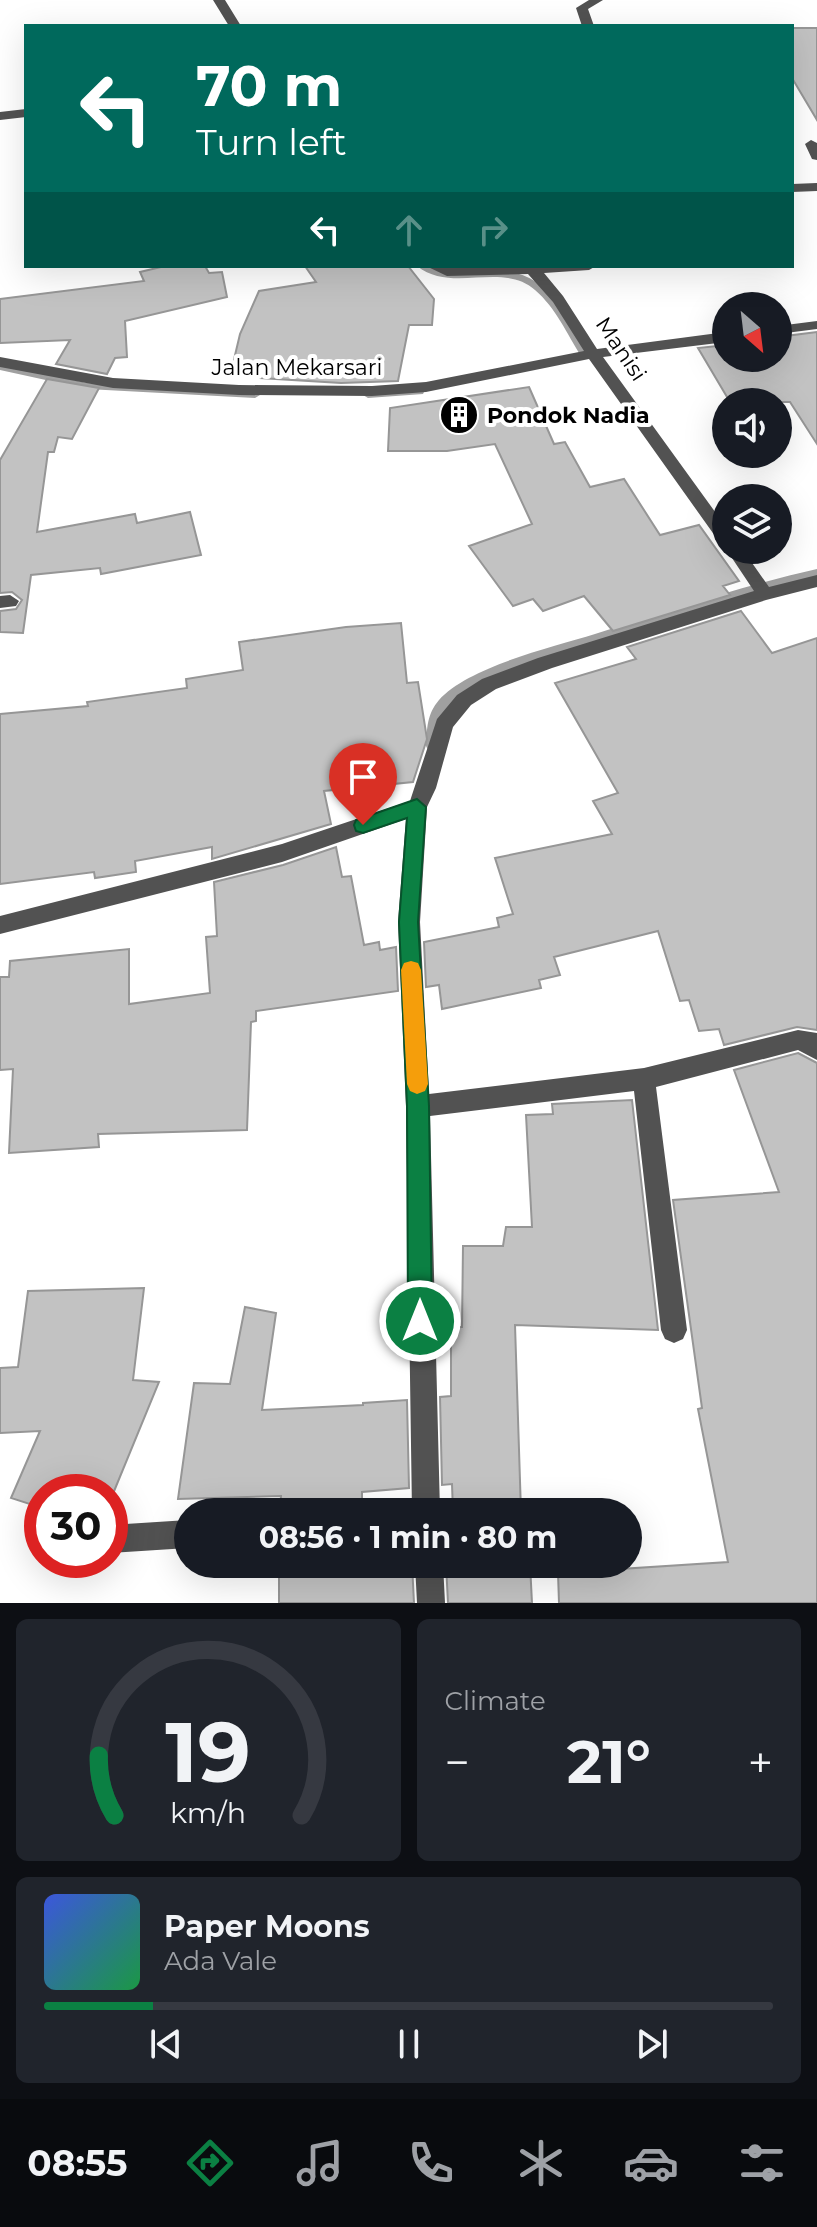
<!DOCTYPE html>
<html lang="en">
<head>
<meta charset="utf-8">
<style>
	:root { --surface:#171b24; --page:#20242c; --text:#f1f3f6; --muted:#9ea1a6; --line:#363941; --accent:#0b8043 }
	body { margin:0; font-family:Montserrat,sans-serif; background:var(--page); color:var(--text); height:100vh; display:flex; flex-direction:column; font-size:30px; white-space:nowrap }
	* { box-sizing:border-box; margin:0 }
	p { font-size:26px; color:var(--muted) }
	.icon { flex:none; width:44px; height:44px; fill:none; stroke:currentColor; stroke-width:2; stroke-linecap:round; stroke-linejoin:round }
	.map { position:relative; height:1603px; overflow:hidden }
	.sheet { display:flex; flex-direction:column; gap:16px; padding:16px; background:#0d0f14; flex:1 }
	.sheet>* { flex:none }
	.banner { position:absolute; left:24px; top:24px; width:770px; height:244px; border-radius:0px; box-shadow:0 8px 32px #0002; background:#00695c; color:#fff; overflow:hidden }
	.needle { width:52px; rotate:152deg }
	.buttons { position:absolute; left:712px; top:292px; display:grid; gap:16px }
	.buttons a { display:grid; place-items:center; width:80px; height:80px; border-radius:50%; background:var(--surface); box-shadow:0 8px 32px #0002; font-size:40px }
	.speed { position:absolute; left:24px; top:1474px; display:flex; gap:16px; font-size:40px; font-weight:700; text-align:center }
	.speed>* { display:grid; place-content:center; width:104px; height:104px; border-radius:50%; background:var(--surface); box-shadow:0 8px 32px #0002; line-height:1 }
	.speed .limit { border:12px solid #d22; background:#fff; color:#111 }
	.pin { position:absolute; display:grid; place-items:center; width:68px; height:68px; color:#fff; margin:-82px -34px; border-radius:50% 50% 50% 0; rotate:-45deg; box-shadow:0 0 8px #0007 }
	.pin .icon { rotate:45deg }
	.me { position:absolute; width:88px; margin:-44px; rotate:0deg; stroke-linejoin:round; filter:drop-shadow(0 0 6px #0008) }
	.turn { display:flex; align-items:center; gap:28px; height:168px; padding:0 40px; font-size:36px }
	.turn .icon { width:104px; height:104px; stroke-width:2.5 }
	.turn b { display:block; font-size:56px; line-height:68px }
	.lanes { display:flex; align-items:center; height:76px; padding:0 40px; background:#0003; justify-content:center; gap:40px; direction:ltr }
	.lanes .off { opacity:.35 }
	.big { font-size:60px; font-weight:700; line-height:1.1 }
	.sheet .card { flex:1; display:flex; flex-direction:column; justify-content:center; gap:12px; min-width:0; padding:0 28px; border-radius:12px; background:var(--page) }
	.sheet .dial { align-items:center; gap:0 }
	.dial svg { height:208px; overflow:visible; fill:none; stroke:var(--line); stroke-width:7; stroke-linecap:round; text-anchor:middle }
	.dial text { fill:var(--text); stroke:none }
	.song { display:flex; align-items:center; gap:24px }
	.cover { width:96px; height:96px; border-radius:12px; background:linear-gradient(135deg,hsl(230 70% 55%),hsl(140 70% 35%)) }
	.played { height:8px; border-radius:4px; background:linear-gradient(90deg,var(--accent) 15%,var(--line) 15%) }
	.keys { display:flex; justify-content:space-around; direction:ltr }
	.heat { display:flex; justify-content:space-between; align-items:center; font-size:44px; direction:ltr }
	.sheet .tiles { flex:1; display:grid; gap:16px; grid-template-columns:1fr 1fr }
	.card:last-child { grid-column:span 2 }
	.trip { position:absolute; left:174px; top:1498px; width:468px; height:80px; border-radius:40px; background:var(--surface); box-shadow:0 8px 32px #0002; font-weight:700; line-height:80px; text-align:center }
	.dock { display:flex; height:128px; justify-content:space-around; align-items:center; background:#090b0e; color:var(--muted) }
	.dock .icon { width:56px; height:56px }
	.dock .on { color:var(--accent) }
	.dock b { font-size:36px; color:var(--text) }
	.map>svg:first-child { display:block }
	.lines { fill:none; stroke-linecap:round; stroke-linejoin:round }
	.stream { fill:#a0a0a0; fill-rule:evenodd }
	.building { fill:#c2c2c2; stroke:#969696; stroke-width:2 }
	.minor { fill:#525252; fill-rule:evenodd }
	.route { fill:#0b8043; stroke:#07532c; stroke-width:2 }
	.slow { fill:#f59e0b }
	.labels { text-anchor:middle; dominant-baseline:central; stroke-width:8; stroke-linejoin:round; paint-order:stroke }
	.far-street-label { font-size:22px; fill:#000; stroke:#fff }
	.far-poi-label { font-size:22px; font-weight:bold; fill:#000; stroke:#fff; text-anchor:start }
</style>
</head>
<body>
<div class="map">
<svg width="817" height="1603" viewBox="0 0 817 1603">
	<rect width="100%" height="100%" fill="#fff"/>
	<g class="lines">
		<path class="stream" d="M417 266C432 266 444 273 460 273 475 273 489 270 504 271 550 274 569 320 590 354L585 357 581 356C567 334 556 308 535 290 502 261 452 294 417 266Z
			M0 364 87 383 255 392 260 395 255 398 87 389 0 370Z
			M419 389 424 392 423 394 368 398 363 395 368 392Z
			M817 569V577C742 595 669 620 596 643 552 657 484 673 451 705 437 718 444 734 438 750H428L426 746C427 728 427 714 439 700 468 667 552 647 595 634 669 610 742 586 817 569Z"/>
	</g>
	<path class="building" d="M792 28H817V120L792 78Z
		M165 266H205L209 273 222 272 227 297 125 321 127 357 115 358 107 374 56 364 70 340 0 343V299L144 281 140 272Z
		M305 266H408L434 299 432 325H409L398 381 341 383 260 378V373L231 372 240 334 259 291 316 282Z
		M817 332V444L790 402H730L698 348 726 345V358H778V337Z
		M47 379 99 388 72 439 58 437 54 452H48L37 532 135 514 137 523 190 512 201 555 101 574 100 568 31 575 23 633 0 632V611L16 609 22 600 12 592 0 593V460Z
		M529 387 554 444 565 442 590 487 624 479 660 535 699 525 739 581 723 586 730 595 613 631 584 596 543 611 533 599 513 606 469 546 532 524 495 444 447 451H388L390 408Z
		M741 611 772 653 817 638V1030L797 1027 724 1045 719 1029 699 1031 689 1000 680 1001 658 931 554 957 560 975 539 980 541 988 442 1009 439 985 426 987 424 942 499 927 497 918 513 914 495 858 612 834 593 801 618 793 555 683 636 659 627 647Z
		M401 623 407 683 418 682 427 739 413 782 324 791 331 824 212 859V847L135 861 136 872 95 878 94 872 0 884V714L88 706 87 702 187 688 186 679 243 670 239 642 346 627Z
		M336 847 342 877 351 876 364 945 379 942 380 950 396 947 398 991 256 1011V1021L251 1022 247 1130 98 1134 99 1147 9 1153 13 1069 0 1070V977H9L10 961 129 949V1004L210 993 206 937 217 936 214 882 283 865Z
		M798 1053 817 1063V1603H559L558 1573 728 1562 698 1409 702 1408 673 1200 779 1192 734 1070Z
		M632 1100 658 1330 515 1325 521 1512H453L452 1484 442 1485 440 1397 451 1396V1327H462L463 1246H503L506 1227H532L526 1115 553 1114 552 1104Z
		M144 1288 133 1380 159 1382 110 1501V1492H42V1508L11 1498 40 1431 0 1433V1368L18 1367 28 1291Z
		M245 1307 276 1313 262 1410 363 1405V1403L407 1400 409 1488 362 1492V1512H280L281 1496 178 1499 194 1383 230 1384Z
		M279 1564H412L414 1603H279Z
		M446 1564H530L532 1603H448Z"/>
	<g class="lines">
		<path class="minor" d="M213 0H225L241 26H229Z
			M589 0H603L588 9 594 26H582L576 8Z
			M26 109V117L0 120V112Z
			M811 140 817 143V160L812 159 805 144Z
			M817 183V191L792 192V184Z
			M426 266H596L589 270 544 273 563 296 597 349 726 332V342L603 357 726 527V545L720 543 589 359 426 392 372 396 239 395 113 388 0 367V357L113 378 239 385 372 386 426 382 584 351 553 302 528 274 447 276Z
			M817 321V329L778 334V326Z
			M726 549 743 550 769 587 817 575V587L766 600 552 668 496 689 471 705 453 727 436 788 427 807 420 922 429 1094 644 1068 798 1030 817 1033V1060L798 1050 656 1087 687 1330 683 1339 674 1343 665 1339 661 1330 634 1091 430 1116 440 1512H412L406 1106 398 922 406 819 282 862 0 934V916L282 844 410 801 437 719 457 695 482 679 538 658 754 591Z
			M10 595 19 601 16 606 0 608V596Z
			M188 1520V1548L110 1553V1525Z
			M415 1564H443L445 1603H417Z"/>
	</g>
	<path class="route" d="M417 799 426 807 418 922 429 1106 432 1321 428 1329 420 1333 412 1329 408 1321 407 1106 399 922 407 818 363 833 356 831 354 825 356 820Z"/>
	<path class="slow" d="M411 961 418 963 421 970 428 1084 425 1091 417 1094 410 1091 407 1084 401 970 404 963Z"/>
	<defs>
		<g id="building-disc" transform="scale(2)"><circle r="9.5" fill="#000" stroke="#fff"/><path d="M-4-6H4V6H1V3H-1V6H-4ZM-2.5-4.3h1.7v1.8h-1.7ZM.8-4.3h1.7v1.8H.8ZM-2.5-1h1.7V.8h-1.7ZM.8-1h1.7V.8H.8Z" fill="#fff"/></g>
	</defs>
	<g fill-rule="evenodd">
		<use href="#building-disc" x="459" y="415"/>
	</g>
	<g class="labels">
		<g class="far-street-label">
			<text transform="translate(621 349) rotate(56)">Manisi</text>
			<text x="297" y="367">Jalan Mekarsari</text>
		</g>
		<g class="far-poi-label">
			<text x="487" y="415">Pondok Nadia</text>
		</g>
	</g>
</svg>
<div class="buttons">
<a><svg class="needle" viewBox="-14 -14 28 28"><path d="M0-13l5 13h-10z" fill="#e53935"/><path d="M0 13l5-13h-10z" fill="#9ea1a6"/></svg></a>
<a><svg class="icon" aria-label="sound" viewBox="0 0 24 24"><path d="M4 9h4l5-4v14l-5-4H4zM17 9q2 3 0 6"/></svg></a>
<a><svg class="icon" aria-label="layers" viewBox="0 0 24 24"><path d="M12 4l9 5-9 5-9-5zM3 14l9 5 9-5"/></svg></a>
</div>
<div class="speed"><div class="limit">30</div></div>
<div class="pin" style="left:363px;top:825px;background:#d93025"><svg class="icon" aria-label="arrive" viewBox="0 0 24 24"><path d="M6 21V4h12l-3 4 3 4H6"/></svg></div>
<svg class="me" style="left:420px;top:1321px" viewBox="-20 -20 40 40"><circle r="17" fill="#0b8043" stroke="#fff" stroke-width="3"/><path d="M0-11L8 9 0 5-8 9z" fill="#fff"/></svg>
<div class="trip">08:56 · 1 min · 80 m</div>
<div class="banner">
<div class="turn"><svg class="icon" aria-label="left" viewBox="0 0 24 24"><path d="M17 20v-9H6M10 6l-5 5 5 5"/></svg><div><b>70 m</b>Turn left</div></div>
<div class="lanes"><svg class="icon" aria-label="left" viewBox="0 0 24 24"><path d="M17 20v-9H6M10 6l-5 5 5 5"/></svg><svg class="icon off" aria-label="ahead" viewBox="0 0 24 24"><path d="M12 20V5M6 11l6-6 6 6"/></svg><svg class="icon off" aria-label="right" viewBox="0 0 24 24"><path d="M7 20v-9h11M14 6l5 5-5 5"/></svg></div>
</div>
</div>
<section class="sheet">
<div class="tiles">
<div class="card dial"><svg viewBox="0 0 100 80">
<path d="M14 69A42 42 0 1 1 86 69"/>
<path d="M14 69A42 42 0 0 1 8 46" stroke="#0b8043"/>
<text x="50" y="56" font-size="32" font-weight="700">19</text>
<text x="50" y="72" font-size="11">km/h</text>
</svg></div>
<div class="card"><p>Climate</p>
<div class="heat"><a>−</a><b class="big">21°</b><a>+</a></div>
</div>
<div class="card">
<div class="song"><i class="cover"></i><div><b>Paper Moons</b><p>Ada Vale</p></div></div>
<div class="played"></div>
<div class="keys"><svg class="icon" aria-label="previous" viewBox="0 0 24 24"><path d="M18 5L8 12l10 7zM5 5v14"/></svg><svg class="icon" aria-label="pause" viewBox="0 0 24 24"><path d="M8 5v14M16 5v14"/></svg><svg class="icon" aria-label="next" viewBox="0 0 24 24"><path d="M6 5l10 7-10 7zM19 5v14"/></svg></div>
</div>
</div>
</section>
<nav class="dock">
<b>08:55</b>
<svg class="icon on" aria-label="directions" viewBox="0 0 24 24"><path d="M12 3l9 9-9 9-9-9zM9 14v-3h6M13 9l2 2-2 2"/></svg>
<svg class="icon" aria-label="music" viewBox="0 0 24 24"><path d="M9 18V5l10-2v13"/><circle cx="6" cy="18" r="3"/><circle cx="16" cy="16" r="3"/></svg>
<svg class="icon" aria-label="phone" viewBox="0 0 24 24"><path d="M5 4h4l2 5-3 2q2 4 5 5l2-3 5 2v4C11 20 4 13 5 4z"/></svg>
<svg class="icon" aria-label="climate" viewBox="0 0 24 24"><path d="M12 3v18M4 7l16 10M4 17L20 7"/></svg>
<svg class="icon" aria-label="car" viewBox="0 0 24 24"><path d="M5 17H2v-5l4-1 3-4h7l3 4 3 1v5h-3M9 17h6M6 11h13"/><circle cx="7" cy="17" r="2"/><circle cx="17" cy="17" r="2"/></svg>
<svg class="icon" aria-label="filters" viewBox="0 0 24 24"><path d="M4 7h16M4 17h16"/><circle cx="9" cy="7" r="2"/><circle cx="15" cy="17" r="2"/></svg>
</nav>
</body>
</html>
